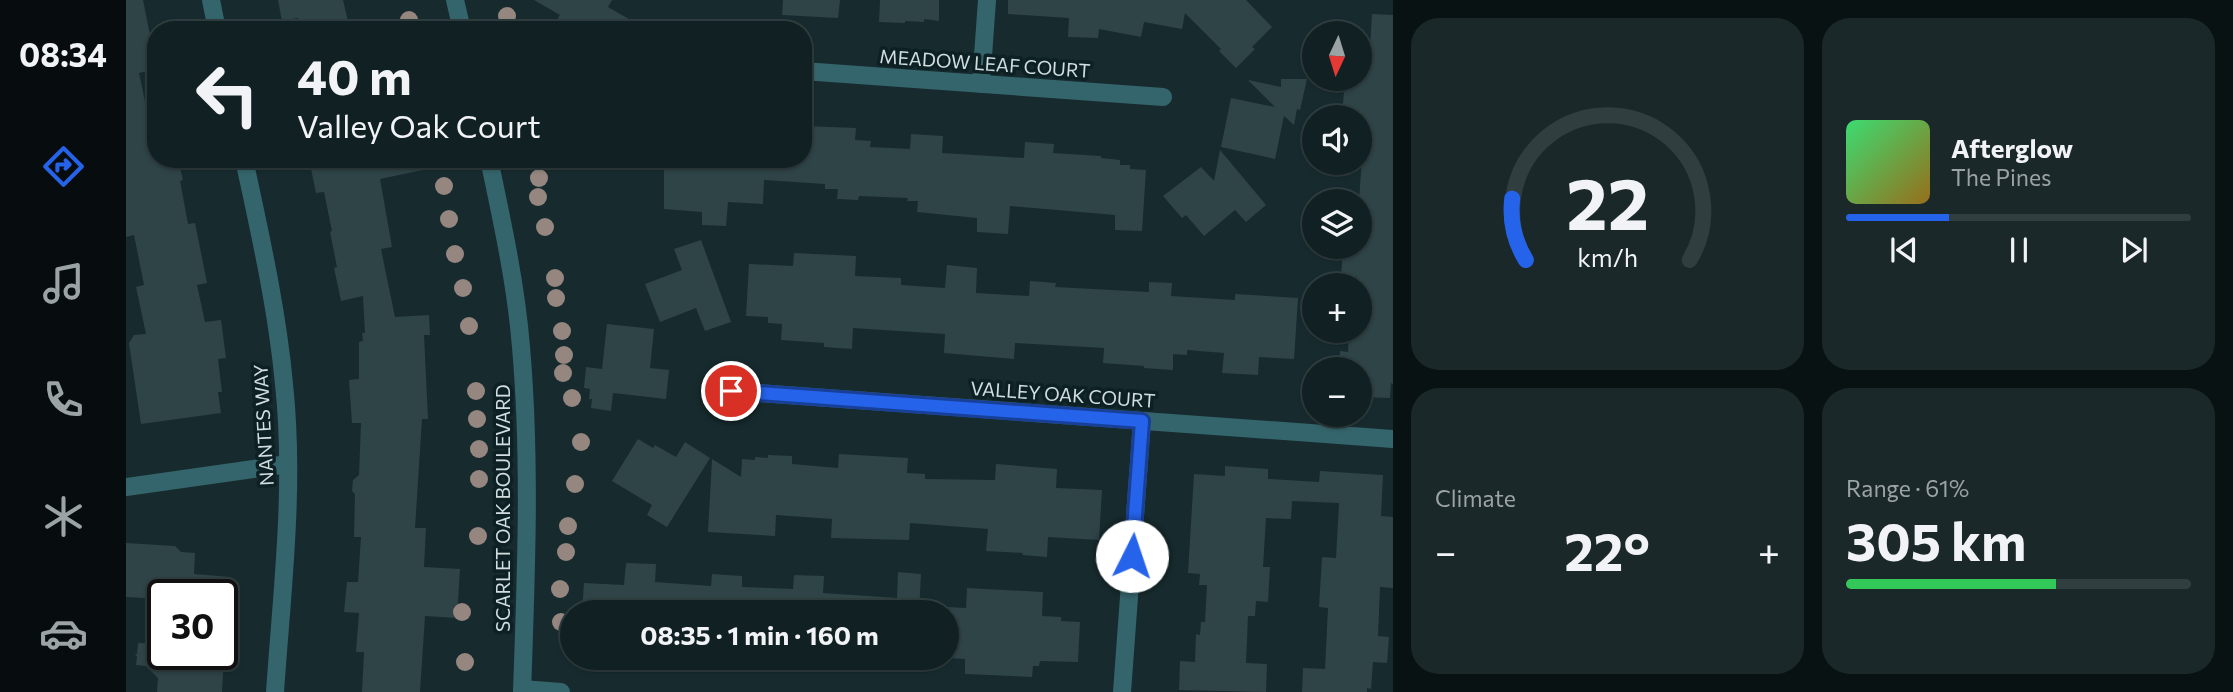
<!DOCTYPE html>
<html lang="en">
<head>
<meta charset="utf-8">
<style>
	:root { --surface:#112022; --page:#1a282a; --text:#f1f3f6; --muted:#9ca3a5; --line:#303e40; --accent:#2563eb }
	body { margin:0; font-family:Commissioner,sans-serif; background:var(--page); color:var(--text); height:100vh; display:flex; flex-direction:column; font-size:26px; white-space:nowrap }
	* { box-sizing:border-box; margin:0 }
	p { font-size:23px; color:var(--muted) }
	.icon { flex:none; width:38px; height:38px; fill:none; stroke:currentColor; stroke-width:2; stroke-linecap:round; stroke-linejoin:round }
	.map { position:relative; flex:1; overflow:hidden }
	.drawer { display:flex; flex-direction:column; gap:18px; padding:18px; background:#091213; width:840px }
	.drawer>* { flex:none }
	.guide { position:absolute; left:21px; top:21px; width:665px; height:147px; border-radius:28px; box-shadow:0 2px 5px #0004,0 0 0 2px var(--line); background:#112022; color:var(--text); overflow:hidden }
	.needle { width:46px; rotate:184deg }
	.controls { position:absolute; left:1176px; top:21px; display:grid; gap:14px }
	.controls a { display:grid; place-items:center; width:70px; height:70px; border-radius:50%; background:var(--surface); box-shadow:0 2px 5px #0004,0 0 0 2px var(--line); font-size:35px }
	.speed { position:absolute; left:21px; top:579px; display:flex; gap:14px; font-size:35px; font-weight:700; text-align:center }
	.speed>* { display:grid; place-content:center; width:91px; height:91px; border-radius:50%; background:var(--surface); box-shadow:0 2px 5px #0004,0 0 0 2px var(--line); line-height:1 }
	.speed .limit { border:4px solid #111; border-radius:10px; background:#fff; color:#111 }
	.pin { position:absolute; display:grid; place-items:center; width:60px; height:60px; color:#fff; margin:-30px; border:4px solid #fff; border-radius:50%; box-shadow:0 2px 7px #0007 }
	.me { position:absolute; width:77px; margin:-38px; rotate:4deg; stroke-linejoin:round; filter:drop-shadow(0 0 5px #0008) }
	.turn { display:flex; align-items:center; gap:24px; height:147px; padding:0 35px; font-size:32px }
	.turn .icon { width:91px; height:91px; stroke-width:2.5 }
	.turn b { display:block; font-size:49px; line-height:60px }
	.big { font-size:52px; font-weight:700; line-height:1.1 }
	.drawer .tile { flex:1; display:flex; flex-direction:column; justify-content:center; gap:10px; min-width:0; padding:0 24px; border-radius:28px; background:var(--page) }
	.drawer .dial { align-items:center; gap:0 }
	.dial svg { height:182px; overflow:visible; fill:none; stroke:var(--line); stroke-width:7; stroke-linecap:round; text-anchor:middle }
	.dial text { fill:var(--text); stroke:none }
	.song { display:flex; align-items:center; gap:21px }
	.cover { width:84px; height:84px; border-radius:10px; background:linear-gradient(135deg,hsl(140 70% 55%),hsl(40 70% 35%)) }
	.played { height:7px; border-radius:4px; background:linear-gradient(90deg,var(--accent) 30%,var(--line) 30%) }
	.keys { display:flex; justify-content:space-around; direction:ltr }
	.heat { display:flex; justify-content:space-between; align-items:center; font-size:38px; direction:ltr }
	.charge { height:10px; border-radius:5px; background:linear-gradient(90deg,#34c759 61%,var(--line) 0) }
	.drawer .tiles { flex:1; display:grid; gap:18px; grid-template-columns:repeat(2,1fr) }
	.trip { position:absolute; left:434px; top:600px; width:399px; height:70px; border-radius:35px; background:var(--surface); box-shadow:0 2px 5px #0004,0 0 0 2px var(--line); font-weight:700; line-height:70px; text-align:center }
	main { display:flex; flex:1; min-height:0 }
	.tab-bar { display:flex; flex-direction:column; width:126px; justify-content:space-around; align-items:center; background:#070d0e; color:var(--muted) }
	.tab-bar .icon { width:49px; height:49px }
	.tab-bar .selected { color:var(--accent) }
	.tab-bar b { font-size:32px; color:var(--text) }
	.map>svg:first-child { display:block }
	.building { fill:#2f4447 }
	.lines { fill:none; stroke-linecap:round; stroke-linejoin:round }
	.minor { stroke:#35656c; stroke-width:18 }
	.tree { fill:#958680 }
	.route-casing { stroke:#184099; stroke-width:18 }
	.route { stroke:#2563eb; stroke-width:12 }
	.labels { text-anchor:middle; dominant-baseline:central; stroke-width:7; stroke-linejoin:round; paint-order:stroke }
	.street-label { font-size:19px; fill:#d1dddf; stroke:#0d2124 }
</style>
</head>
<body>
<main>
<nav class="tab-bar">
<b>08:34</b>
<svg class="icon selected" aria-label="directions" viewBox="0 0 24 24"><path d="M12 3l9 9-9 9-9-9zM9 14v-3h6M13 9l2 2-2 2"/></svg>
<svg class="icon" aria-label="music" viewBox="0 0 24 24"><path d="M9 18V5l10-2v13"/><circle cx="6" cy="18" r="3"/><circle cx="16" cy="16" r="3"/></svg>
<svg class="icon" aria-label="phone" viewBox="0 0 24 24"><path d="M5 4h4l2 5-3 2q2 4 5 5l2-3 5 2v4C11 20 4 13 5 4z"/></svg>
<svg class="icon" aria-label="climate" viewBox="0 0 24 24"><path d="M12 3v18M4 7l16 10M4 17L20 7"/></svg>
<svg class="icon" aria-label="car" viewBox="0 0 24 24"><path d="M5 17H2v-5l4-1 3-4h7l3 4 3 1v5h-3M9 17h6M6 11h13"/><circle cx="7" cy="17" r="2"/><circle cx="17" cy="17" r="2"/></svg>
</nav>
<div class="map">
<svg width="1267" height="692" viewBox="0 0 1267 692">
	<rect width="100%" height="100%" fill="#172b2e"/>
	<path class="building" d="M0 0H17L27 50H25L29 69 13 73 20 106 26 105 30 122V159H52L57 180 54 181 62 224 69 223 81 283 71 285 79 322 95 320 100 358 92 359 96 392H92L95 413 15 424 3 343 8 335 20 334 10 287 18 285 8 235 0 237Z
		M152 0H217L224 30H175L172 18 156 21Z
		M408 0H486L482 7 522 30H425L434 15Z
		M657 0H714L712 18 656 15Z
		M754 0H813V21L798 19V22L779 21V23L753 22Z
		M882 0H1120L1146 27 1126 47 1129 49 1110 68 1093 51 1095 49 1059 13 1056 29 1018 22 1015 37 973 29 972 38 942 37 943 18 882 14Z
		M1246 14 1267 15V384L1265 383 1264 398 1234 397V369H1213L1214 351 1222 352 1223 331H1234V285H1230L1231 276H1215L1217 249 1234 250 1233 201 1239 116 1216 115 1219 79H1234V46L1244 47Z
		M1155 79H1181L1174 110 1171 109 1168 125 1158 116 1149 159 1095 147 1105 98 1149 107 1122 80 1155 87Z
		M677 126 730 128 729 140 745 141 744 147 784 149 785 134 817 136 816 153 898 158 899 142 928 144 927 153 975 156V158L994 160V165H1004V169L1020 170 1016 231 989 230V215L884 206 882 234 851 232V218L791 212 792 201H781L782 198 733 196 732 200 711 199 712 189H699V184L638 180 637 204 602 202 600 226 576 225V212L538 209V159H677Z
		M1094 150 1140 205 1120 222 1109 210 1078 236 1060 215 1056 218 1037 196 1075 167 1088 181Z
		M183 159H310L311 167 254 179 266 247 255 249 269 317 303 315 304 335H298L302 419H296L289 528H300L298 567 334 569 331 618 299 616 294 692H236L238 652H230L233 613 218 612 221 582H232L235 537H228L229 494 226 491 227 480 233 475 235 423H226L223 380 233 379V342L237 341 236 333H239L237 296 215 301 208 268 211 267 204 232 206 231 198 192 190 193Z
		M575 240 605 322 579 331 570 308 534 322 519 284 556 270 548 249Z
		M668 253 730 256 729 276 775 278V285L819 288 821 265 851 268 850 293 903 296 904 281 930 283 929 287 1023 292V282L1046 283 1045 296 1109 300V294L1172 298 1168 359 1133 357 1132 375 1096 373 1098 353 1061 350V355L1047 354V370L1018 368V366L977 363 978 348 889 343 888 359 818 353 819 334 727 328 726 349 698 347V343L655 340 656 324 642 323V317L620 316 623 264 667 266Z
		M481 324 528 329 524 368 543 370 540 399 487 393 485 411 465 408 466 399H463L464 389 458 388 460 367 476 369Z
		M512 439 527 448 529 445 550 457 559 442 584 458 541 527 521 515 526 505 486 481Z
		M713 454 782 458 781 473 799 474V479L869 480 870 464 931 469 930 488 976 490 973 540 922 537 921 557 896 555 897 553 860 551 862 529 784 523 783 540 705 538 706 519 650 515 649 536 582 532 586 459 615 477 616 459 629 460V457L642 458V455L666 456V464L712 468Z
		M1099 466 1142 469V479L1193 482 1194 471 1257 475 1255 516 1267 517V588L1254 587 1252 636 1263 637 1261 663 1247 662 1245 689 1241 688V692H1176L1177 668 1199 669 1202 608 1193 607 1196 557 1210 558 1213 503 1166 501 1165 519 1140 518 1137 567H1144L1142 602 1130 601 1129 616H1122L1120 663 1141 664 1140 692 1053 690 1054 661 1069 662 1070 634 1074 635 1075 622H1079L1081 585H1073L1074 574 1062 573 1068 474 1099 476Z
		M0 543 49 546 55 552 69 553 68 574 104 577 103 595H37V599L0 597Z
		M500 563 530 564 529 582 585 586 586 574 616 576V587L667 589 668 575 698 576 697 593 771 598 772 572 795 574 793 612H456L458 583 498 585Z
		M841 588 917 592 916 616 935 617V621L954 622 952 662 914 661 913 666H907L906 677 839 674V659L821 658V607L840 608Z
		M12 643 37 644V654H88V656L98 657 96 692H31L32 678 20 666 10 665 11 657 9 654H11Z"/>
	<g class="lines">
		<path class="minor" d="M85 0 91 30
			M329 0 336 30
			M677 71 1037 97
			M855 84 861 0
			M118 159C134 234 151 308 158 384 169 487 156 590 149 692
			M363 159C376 221 390 284 395 347 405 462 400 577 396 692
			M605 391 1267 439
			M0 487 162 464
			M396 689 435 692
			M996 692 1016 421"/>
	</g>
	<g class="tree">
		<circle cx="381" cy="16" r="9"/>
		<circle cx="283" cy="20" r="9"/>
		<circle cx="413" cy="178" r="9"/>
		<circle cx="318" cy="186" r="9"/>
		<circle cx="412" cy="197" r="9"/>
		<circle cx="323" cy="219" r="9"/>
		<circle cx="419" cy="227" r="9"/>
		<circle cx="329" cy="254" r="9"/>
		<circle cx="429" cy="278" r="9"/>
		<circle cx="337" cy="288" r="9"/>
		<circle cx="430" cy="298" r="9"/>
		<circle cx="343" cy="326" r="9"/>
		<circle cx="436" cy="331" r="9"/>
		<circle cx="438" cy="355" r="9"/>
		<circle cx="437" cy="373" r="9"/>
		<circle cx="350" cy="391" r="9"/>
		<circle cx="446" cy="398" r="9"/>
		<circle cx="351" cy="419" r="9"/>
		<circle cx="455" cy="442" r="9"/>
		<circle cx="353" cy="449" r="9"/>
		<circle cx="353" cy="479" r="9"/>
		<circle cx="449" cy="484" r="9"/>
		<circle cx="442" cy="526" r="9"/>
		<circle cx="352" cy="536" r="9"/>
		<circle cx="440" cy="552" r="9"/>
		<circle cx="434" cy="589" r="9"/>
		<circle cx="336" cy="612" r="9"/>
		<circle cx="435" cy="622" r="9"/>
		<circle cx="339" cy="662" r="9"/>
	</g>
	<g class="lines">
		<g class="route-casing">
			<path id="route" d="M605 391 1016 421 1006 556"/>
		</g>
		<use href="#route" class="route"/>
	</g>
	<g class="labels">
		<g class="street-label">
			<text transform="translate(859 63) rotate(4)">MEADOW LEAF COURT</text>
			<text transform="translate(937 394) rotate(4)">VALLEY OAK COURT</text>
			<text transform="translate(137 425) rotate(-93)">NANTES WAY</text>
			<text transform="translate(376 508) rotate(-90)">SCARLET OAK BOULEVARD</text>
		</g>
	</g>
</svg>
<div class="controls">
<a><svg class="needle" viewBox="-14 -14 28 28"><path d="M0-13l5 13h-10z" fill="#e53935"/><path d="M0 13l5-13h-10z" fill="#9ca3a5"/></svg></a>
<a><svg class="icon" aria-label="sound" viewBox="0 0 24 24"><path d="M4 9h4l5-4v14l-5-4H4zM17 9q2 3 0 6"/></svg></a>
<a><svg class="icon" aria-label="layers" viewBox="0 0 24 24"><path d="M12 4l9 5-9 5-9-5zM3 14l9 5 9-5"/></svg></a>
<a>+</a>
<a>−</a>
</div>
<div class="speed"><div class="limit">30</div></div>
<div class="pin" style="left:605px;top:391px;background:#d93025"><svg class="icon" aria-label="arrive" viewBox="0 0 24 24"><path d="M6 21V4h12l-3 4 3 4H6"/></svg></div>
<svg class="me" style="left:1006px;top:556px" viewBox="-20 -20 40 40"><circle r="19" fill="#fff"/><path d="M0-13L10 11 0 6-10 11z" fill="#2563eb"/></svg>
<div class="trip">08:35 · 1 min · 160 m</div>
<div class="guide">
<div class="turn"><svg class="icon" aria-label="left" viewBox="0 0 24 24"><path d="M17 20v-9H6M10 6l-5 5 5 5"/></svg><div><b>40 m</b>Valley Oak Court</div></div>
</div>
</div>
<section class="drawer">
<div class="tiles">
<div class="tile dial"><svg viewBox="0 0 100 80">
<path d="M14 69A42 42 0 1 1 86 69"/>
<path d="M14 69A42 42 0 0 1 8 42" stroke="#2563eb"/>
<text x="50" y="56" font-size="32" font-weight="700">22</text>
<text x="50" y="72" font-size="11">km/h</text>
</svg></div>
<div class="tile">
<div class="song"><i class="cover"></i><div><b>Afterglow</b><p>The Pines</p></div></div>
<div class="played"></div>
<div class="keys"><svg class="icon" aria-label="previous" viewBox="0 0 24 24"><path d="M18 5L8 12l10 7zM5 5v14"/></svg><svg class="icon" aria-label="pause" viewBox="0 0 24 24"><path d="M8 5v14M16 5v14"/></svg><svg class="icon" aria-label="next" viewBox="0 0 24 24"><path d="M6 5l10 7-10 7zM19 5v14"/></svg></div>
</div>
<div class="tile"><p>Climate</p>
<div class="heat"><a>−</a><b class="big">22°</b><a>+</a></div>
</div>
<div class="tile"><p>Range · 61%</p><b class="big">305 km</b><div class="charge"></div></div>
</div>
</section>
</main>
</body>
</html>
